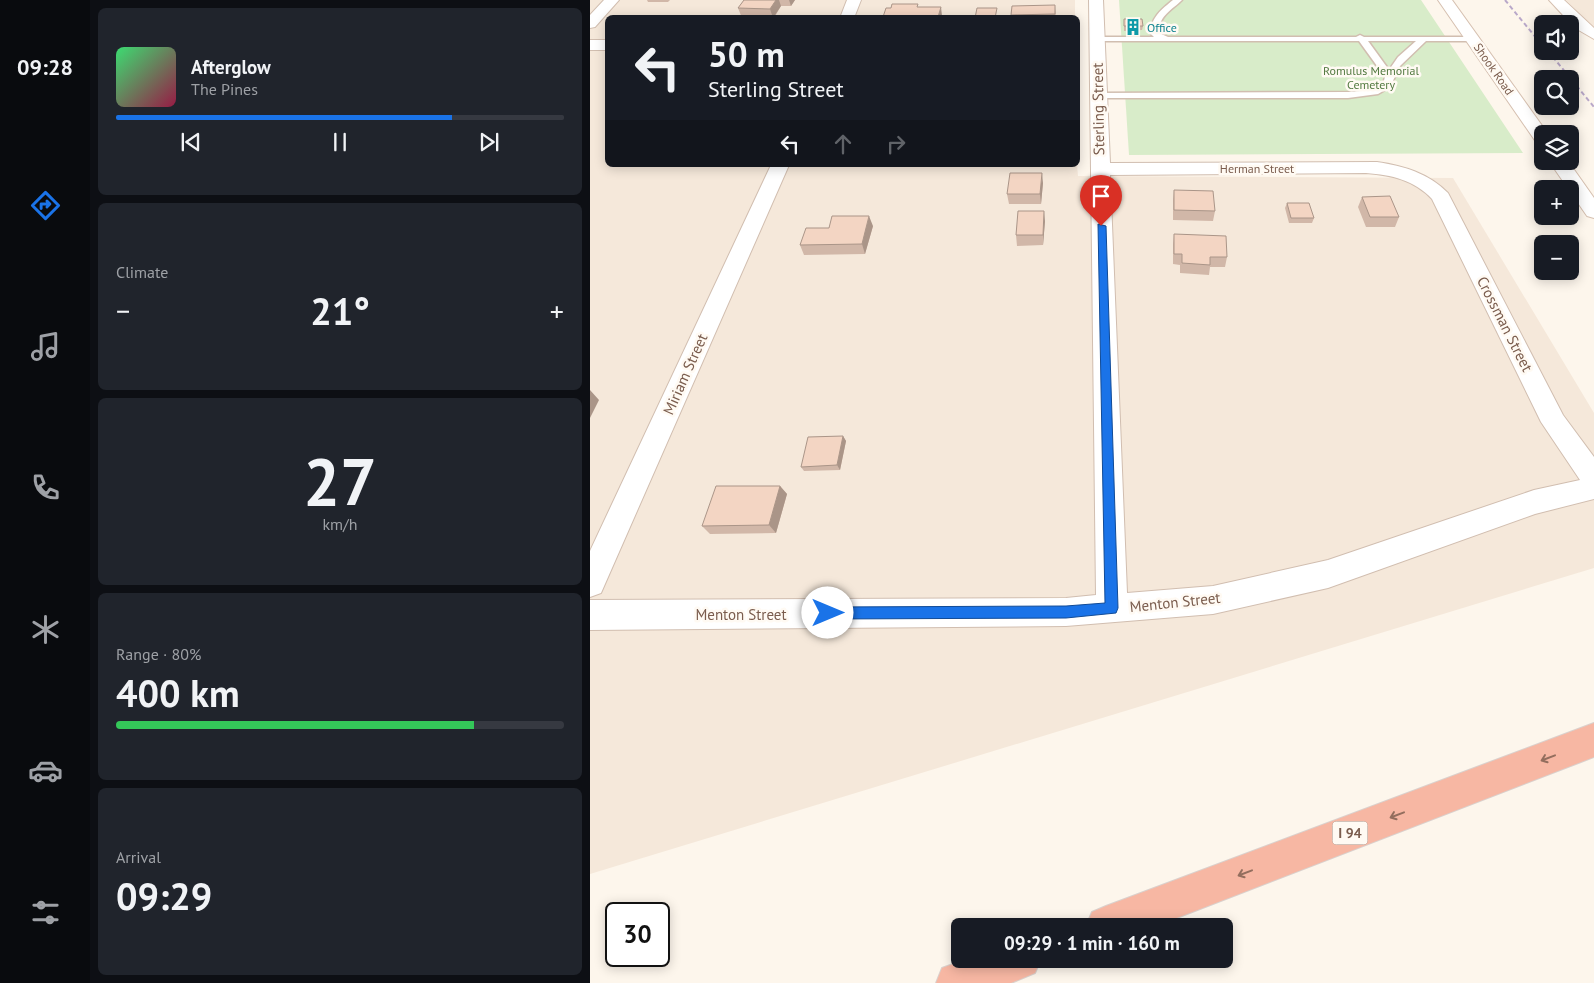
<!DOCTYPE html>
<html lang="en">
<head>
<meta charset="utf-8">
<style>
	:root { --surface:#171b24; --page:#20242c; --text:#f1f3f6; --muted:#9ea1a6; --line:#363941; --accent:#1a73e8 }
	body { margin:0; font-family:"PT Sans",sans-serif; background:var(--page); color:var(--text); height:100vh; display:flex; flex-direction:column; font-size:19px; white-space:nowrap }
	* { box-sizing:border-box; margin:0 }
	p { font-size:16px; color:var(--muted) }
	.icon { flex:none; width:28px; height:28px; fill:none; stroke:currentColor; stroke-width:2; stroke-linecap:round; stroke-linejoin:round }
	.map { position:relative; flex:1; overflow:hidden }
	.panel { display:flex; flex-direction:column; gap:8px; padding:8px; background:#0d0f14; width:500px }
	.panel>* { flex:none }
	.banner { position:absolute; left:15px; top:15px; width:475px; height:152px; border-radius:8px; box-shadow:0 2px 12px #0003; background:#171b24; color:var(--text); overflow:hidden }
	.tools { position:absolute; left:944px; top:15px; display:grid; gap:10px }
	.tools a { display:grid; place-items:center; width:45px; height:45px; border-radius:8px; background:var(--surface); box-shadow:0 2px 12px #0003; font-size:25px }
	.speed { position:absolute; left:15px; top:902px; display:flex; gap:10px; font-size:25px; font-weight:700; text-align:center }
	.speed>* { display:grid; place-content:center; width:65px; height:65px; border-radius:50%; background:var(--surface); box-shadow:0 2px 12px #0003; line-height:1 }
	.speed .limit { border:2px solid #111; border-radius:8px; background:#fff; color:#111 }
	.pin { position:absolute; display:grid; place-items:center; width:42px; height:42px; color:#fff; margin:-51px -21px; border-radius:50% 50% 50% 0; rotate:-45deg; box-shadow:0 0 5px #0007 }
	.pin .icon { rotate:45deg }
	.me { position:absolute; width:55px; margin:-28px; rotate:90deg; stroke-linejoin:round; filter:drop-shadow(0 0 4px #0008) }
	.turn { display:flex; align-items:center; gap:18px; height:105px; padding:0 20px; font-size:22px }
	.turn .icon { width:65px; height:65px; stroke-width:2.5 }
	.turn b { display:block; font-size:35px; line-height:42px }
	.lanes { display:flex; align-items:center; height:48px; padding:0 20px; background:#0003; justify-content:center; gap:25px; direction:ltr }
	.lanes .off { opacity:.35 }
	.big { font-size:38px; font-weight:700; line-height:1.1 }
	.panel .tile { flex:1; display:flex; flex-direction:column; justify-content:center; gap:8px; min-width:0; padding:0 18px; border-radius:8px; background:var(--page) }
	.panel .dial { align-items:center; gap:0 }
	.dial b { font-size:65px; line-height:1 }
	.song { display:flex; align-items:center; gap:15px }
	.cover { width:60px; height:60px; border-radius:8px; background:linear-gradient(135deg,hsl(140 70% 55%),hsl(340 70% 35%)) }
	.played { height:5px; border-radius:2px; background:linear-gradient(90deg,var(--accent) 75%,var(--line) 75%) }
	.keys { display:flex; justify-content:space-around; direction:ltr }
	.heat { display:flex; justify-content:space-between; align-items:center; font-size:28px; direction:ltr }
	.charge { height:8px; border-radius:4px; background:linear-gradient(90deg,#34c759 80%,var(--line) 0) }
	.trip { position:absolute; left:361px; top:918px; width:282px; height:50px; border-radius:8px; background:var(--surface); box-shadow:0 2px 12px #0003; font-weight:700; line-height:50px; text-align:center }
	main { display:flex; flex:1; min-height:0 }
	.menu { display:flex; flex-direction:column; width:90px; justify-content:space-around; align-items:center; background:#090b0e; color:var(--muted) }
	.menu .icon { width:35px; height:35px }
	.menu .on { color:var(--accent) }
	.menu b { font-size:22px; color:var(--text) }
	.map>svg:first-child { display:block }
	.residential { fill:#f5e8da }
	.green { fill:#d8ecc9 }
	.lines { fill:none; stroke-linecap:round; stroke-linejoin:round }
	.lane-casing { stroke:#d1beb0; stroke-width:3 }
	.street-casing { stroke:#d1beb0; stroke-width:2 }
	.secondary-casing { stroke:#d6c0b0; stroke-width:2 }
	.highway-casing { stroke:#dad1cd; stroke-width:2 }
	.lane { fill:#fff; fill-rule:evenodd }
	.street { fill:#fff; fill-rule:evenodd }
	.secondary { fill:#fff; fill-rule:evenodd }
	.highway { fill:#f7b7a3; fill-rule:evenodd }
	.rail { stroke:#b9a8c9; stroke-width:2; stroke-dasharray:4.5 3; stroke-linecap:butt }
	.wall { fill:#d1b7a8 }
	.shaded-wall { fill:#aa9588 }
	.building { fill:#f3d5c3; stroke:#aa9588 }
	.oneway { stroke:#936e5e }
	.route { fill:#1a73e8; stroke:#114b97 }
	.labels { text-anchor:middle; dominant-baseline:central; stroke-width:5; stroke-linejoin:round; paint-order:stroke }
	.far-culture-label { font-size:12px; fill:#0d838f; stroke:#fffaf3; text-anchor:start }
	.far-street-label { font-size:12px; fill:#7a5c4d; stroke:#fffaf3 }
	.far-park-label { font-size:12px; fill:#537a41; stroke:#fffaf3 }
	.shield { fill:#fffaf3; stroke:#a28b7f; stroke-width:1 }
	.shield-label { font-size:14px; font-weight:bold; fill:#7a5c4d }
	.street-label { font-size:15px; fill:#7a5c4d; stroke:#fffaf3 }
</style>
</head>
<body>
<main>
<nav class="menu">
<b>09:28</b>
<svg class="icon on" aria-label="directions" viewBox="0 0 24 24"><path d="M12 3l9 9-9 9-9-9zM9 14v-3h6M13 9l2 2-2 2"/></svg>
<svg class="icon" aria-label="music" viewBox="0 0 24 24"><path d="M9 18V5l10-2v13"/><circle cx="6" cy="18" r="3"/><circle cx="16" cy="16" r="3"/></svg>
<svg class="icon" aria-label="phone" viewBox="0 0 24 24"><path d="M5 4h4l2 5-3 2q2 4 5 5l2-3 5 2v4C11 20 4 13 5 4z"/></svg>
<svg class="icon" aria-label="climate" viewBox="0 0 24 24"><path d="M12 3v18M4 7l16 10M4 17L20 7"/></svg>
<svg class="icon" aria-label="car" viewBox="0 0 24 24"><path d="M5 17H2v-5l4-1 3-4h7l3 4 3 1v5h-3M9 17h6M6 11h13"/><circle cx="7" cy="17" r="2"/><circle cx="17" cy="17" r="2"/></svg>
<svg class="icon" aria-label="filters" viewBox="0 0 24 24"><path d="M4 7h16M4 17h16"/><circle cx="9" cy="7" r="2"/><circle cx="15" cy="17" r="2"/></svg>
</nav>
<section class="panel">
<div class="tile">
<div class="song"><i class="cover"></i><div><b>Afterglow</b><p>The Pines</p></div></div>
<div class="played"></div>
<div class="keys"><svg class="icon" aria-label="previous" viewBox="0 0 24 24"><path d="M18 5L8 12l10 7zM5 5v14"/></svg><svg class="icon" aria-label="pause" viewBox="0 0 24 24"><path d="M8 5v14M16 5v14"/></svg><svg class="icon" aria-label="next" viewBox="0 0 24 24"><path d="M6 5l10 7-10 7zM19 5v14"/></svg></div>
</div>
<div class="tile"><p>Climate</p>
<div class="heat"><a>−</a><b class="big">21°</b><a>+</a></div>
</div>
<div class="tile dial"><b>27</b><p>km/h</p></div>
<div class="tile"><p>Range · 80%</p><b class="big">400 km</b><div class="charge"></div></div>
<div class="tile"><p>Arrival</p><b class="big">09:29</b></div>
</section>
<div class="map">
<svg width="1004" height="983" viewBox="0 0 1004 983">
	<rect width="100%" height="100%" fill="#fdf6ec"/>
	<path class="residential" d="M0 0H485V18H18V165H487L488 176 863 178 1004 413V568L0 874Z
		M976 0H1004V28Z"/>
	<path class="green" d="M529 0H831L933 153 539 155Z"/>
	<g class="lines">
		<g class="lane-casing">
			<path id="lane" d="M583 0H592C582 10 568 16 569 33L578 37H766L770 35 774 37H883L887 39 883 41H836L810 66 800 87 788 94 758 98H505V94L508 93 758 92 783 90 793 84 795 77 769 41H507L503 39 507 37H564L561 34C560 18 572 9 583 0ZM778 41H826L808 57 799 70Z"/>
		</g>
		<g class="street-casing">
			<path id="street" d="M14 0H29L5 27 0 28V15Z
				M257 0H271L264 18H250Z
				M499 0H513L520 163 787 162C814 166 838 173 858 193L973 415 1004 457V499L945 514 738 588 623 614 476 626 0 630V600L476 598 506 595ZM776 173C802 175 824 180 842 199L951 422 990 480 944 490 738 560 623 586 537 593 520 175Z
				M0 40H18V50H0Z
				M181 165H199L11 593 0 597V551Z"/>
		</g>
		<g class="secondary-casing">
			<path id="secondary" d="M848 0H862L958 134H952V143L946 142Z
				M959 0H974L1004 28V39L985 28Z
				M959 161H978L1004 198V218L997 216Z"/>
		</g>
		<g class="highway-casing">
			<path id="highway" d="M1004 723V757L566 926H496L502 912 516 906Z
				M377 959H451L445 973 421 983H346L352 968Z"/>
		</g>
		<use href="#lane" class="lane"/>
		<use href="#street" class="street"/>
		<use href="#secondary" class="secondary"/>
		<use href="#highway" class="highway"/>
		<path class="rail" d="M915 0 952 45
			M958 51 1004 107"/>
	</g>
	<path class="wall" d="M57 0H80L78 2H58Z
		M154 0H205L201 6H191L184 18H152L148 8Z
		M465 5 466 18H421V15Z
		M534 19 553 26 552 30 534 31Z
		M453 183 451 204H419L417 194Z
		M584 190 625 211 623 221 583 220V200Z
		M772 197 809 217 805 227H776L768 207Z
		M697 203 724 218 722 223H699L695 208Z
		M455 221 453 245 427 246 426 235Z
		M283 226 275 254 214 255 210 245 239 228Z
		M584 234 637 257 635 267H620L619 275 590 273V265L583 264V244Z
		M253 436 256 441 250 470 214 471 211 467Z
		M190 486 197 494 186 533 120 534 112 526Z"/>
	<path class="shaded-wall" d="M186 0H189L191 6 183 18 180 9Z
		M199 0H205L201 6Z
		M351 7 352 16V18H348Z
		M452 173 453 183 451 204 450 194Z
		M454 211 455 221 453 245V235Z
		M279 216 283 226 275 254 272 244Z
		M0 390 9 400 0 418Z
		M253 436 256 441 250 470 247 465Z
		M190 486 197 494 186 533 179 525Z"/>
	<path class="building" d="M154 0H186L180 9 148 8Z
		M302 4H328L327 7H351L348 17H293L296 8H301Z
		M465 5V14L421 15 422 6Z
		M387 8H407L405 18H385Z
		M534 19H552L553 26H534Z
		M420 173H452L450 194H417Z
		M584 190 623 191 625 211 584 210Z
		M800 196 809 217H780L772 197Z
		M697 203H719L724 218H701Z
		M428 211H454L453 235H426Z
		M242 216H279L272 244 210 245 216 228H239Z
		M584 234 636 236 637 257H620V265L592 263V254H584Z
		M253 436 247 465 211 467 218 437Z
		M126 486H190L179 525 112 526Z"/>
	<defs><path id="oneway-shaft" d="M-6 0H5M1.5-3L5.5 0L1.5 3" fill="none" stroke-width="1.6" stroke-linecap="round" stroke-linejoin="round" transform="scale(1.25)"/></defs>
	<g class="oneway">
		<use href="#oneway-shaft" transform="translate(958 758) rotate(159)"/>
		<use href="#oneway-shaft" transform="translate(807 815) rotate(159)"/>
		<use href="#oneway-shaft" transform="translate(655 873) rotate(159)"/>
	</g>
	<path class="route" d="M508 224 516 226 528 608 526 613 476 618 238 619 233 618 232 613 233 609 238 607 476 606 515 603Z"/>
	<defs>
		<g id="building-bare" transform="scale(1.35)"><path d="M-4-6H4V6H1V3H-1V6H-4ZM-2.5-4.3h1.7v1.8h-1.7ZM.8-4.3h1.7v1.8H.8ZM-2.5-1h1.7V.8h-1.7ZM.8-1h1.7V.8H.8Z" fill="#0f9aa8" stroke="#fffaf3" stroke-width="2.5" paint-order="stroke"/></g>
	</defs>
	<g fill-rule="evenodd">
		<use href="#building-bare" x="543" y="27"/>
	</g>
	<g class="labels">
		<g class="far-culture-label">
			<text x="557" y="27">Office</text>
		</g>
		<g class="far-street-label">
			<text transform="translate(904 69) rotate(55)">Shook Road</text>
			<text x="667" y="168">Herman Street</text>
		</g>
		<g class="far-park-label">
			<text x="781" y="70">Romulus Memorial<tspan x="781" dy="14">Cemetery</tspan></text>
		</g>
		<rect class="shield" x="742.5" y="821.5" width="35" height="23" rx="4"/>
		<g class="shield-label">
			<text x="760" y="833">I 94</text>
		</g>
		<g class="street-label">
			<text transform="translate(508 109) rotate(-91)">Sterling Street</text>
			<text transform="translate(915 324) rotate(63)">Crossman Street</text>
			<text transform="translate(95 374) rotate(-66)">Miriam Street</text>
			<text transform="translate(585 602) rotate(-6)">Menton Street</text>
			<text x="151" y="614">Menton Street</text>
		</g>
	</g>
</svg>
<div class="tools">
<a><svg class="icon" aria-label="sound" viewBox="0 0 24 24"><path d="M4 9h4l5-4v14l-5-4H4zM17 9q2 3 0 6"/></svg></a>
<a><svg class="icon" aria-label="search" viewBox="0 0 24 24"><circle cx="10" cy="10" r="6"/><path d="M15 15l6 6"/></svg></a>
<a><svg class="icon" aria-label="layers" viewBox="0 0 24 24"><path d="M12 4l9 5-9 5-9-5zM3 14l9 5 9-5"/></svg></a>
<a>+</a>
<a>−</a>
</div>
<div class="speed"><div class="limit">30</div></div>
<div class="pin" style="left:511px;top:226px;background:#d93025"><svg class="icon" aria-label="arrive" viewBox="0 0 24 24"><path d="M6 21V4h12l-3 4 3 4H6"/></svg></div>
<svg class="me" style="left:238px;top:613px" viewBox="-20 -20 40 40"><circle r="19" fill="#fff"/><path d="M0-13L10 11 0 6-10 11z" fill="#1a73e8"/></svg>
<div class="trip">09:29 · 1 min · 160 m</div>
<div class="banner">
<div class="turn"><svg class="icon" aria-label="left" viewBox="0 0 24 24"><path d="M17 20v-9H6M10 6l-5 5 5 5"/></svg><div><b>50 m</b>Sterling Street</div></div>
<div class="lanes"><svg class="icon" aria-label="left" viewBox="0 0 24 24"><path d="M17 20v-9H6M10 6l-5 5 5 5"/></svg><svg class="icon off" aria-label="ahead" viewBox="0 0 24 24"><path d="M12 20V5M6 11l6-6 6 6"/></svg><svg class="icon off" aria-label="right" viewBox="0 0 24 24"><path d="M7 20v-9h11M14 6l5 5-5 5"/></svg></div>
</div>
</div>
</main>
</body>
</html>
